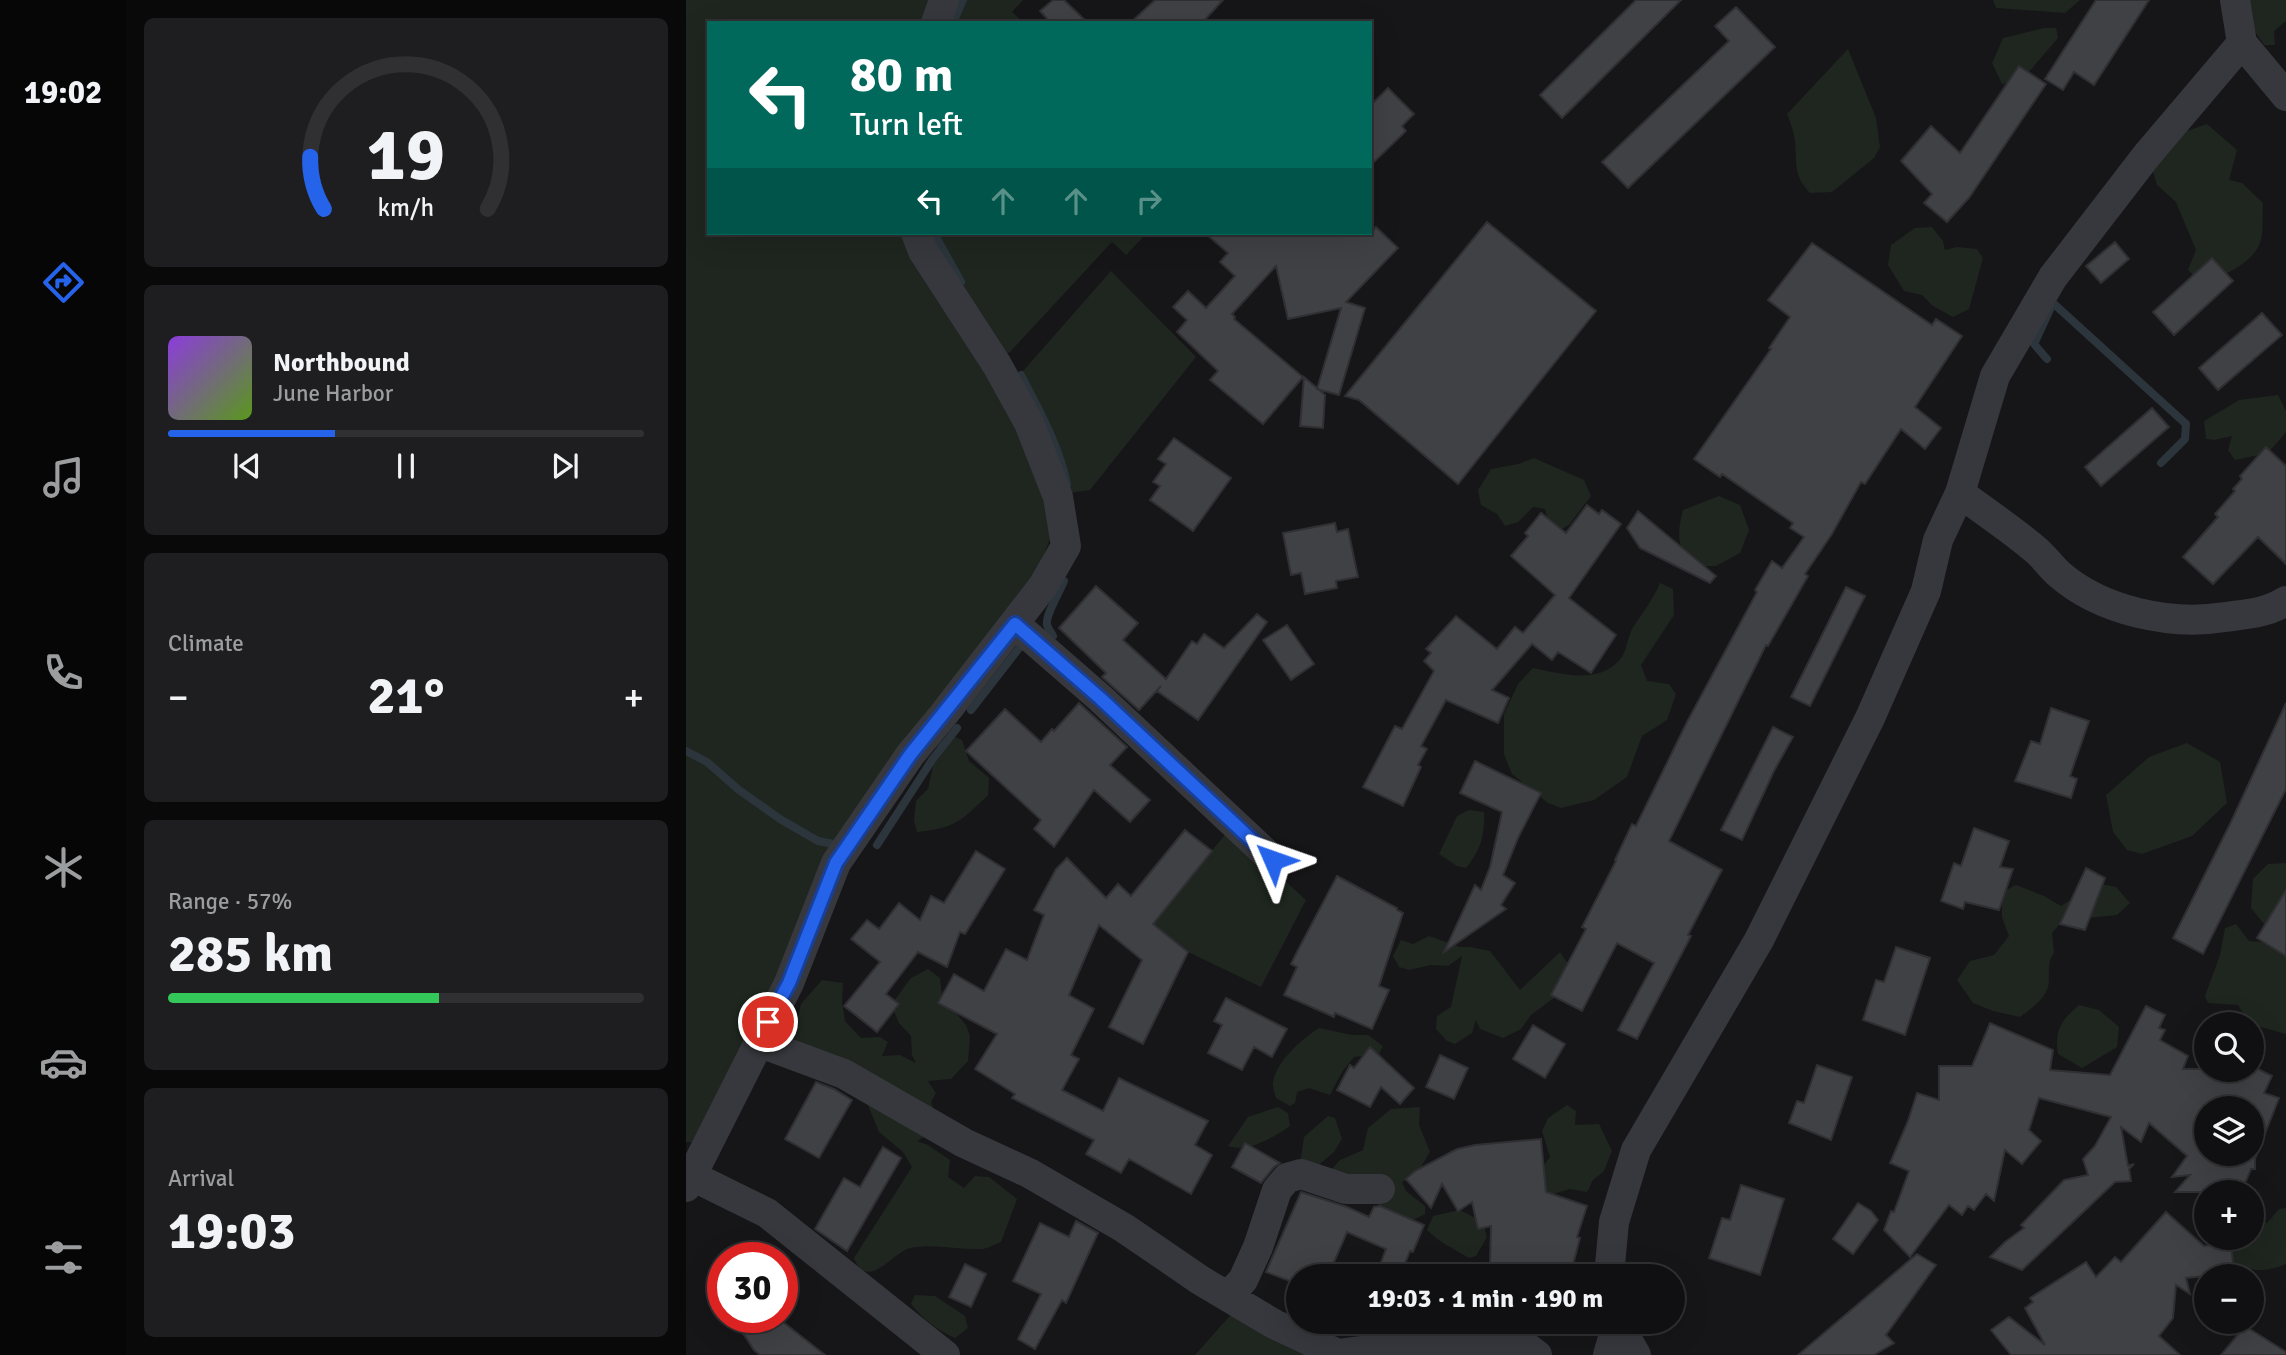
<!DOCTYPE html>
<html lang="en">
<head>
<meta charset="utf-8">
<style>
	:root { --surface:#101012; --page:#1e1e20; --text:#f1f3f6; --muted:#9c9d9f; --line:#303032; --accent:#2563eb }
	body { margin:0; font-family:Signika,sans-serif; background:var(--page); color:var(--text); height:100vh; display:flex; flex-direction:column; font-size:26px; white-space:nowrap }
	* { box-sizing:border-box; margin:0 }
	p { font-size:23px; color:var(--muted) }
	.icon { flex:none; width:38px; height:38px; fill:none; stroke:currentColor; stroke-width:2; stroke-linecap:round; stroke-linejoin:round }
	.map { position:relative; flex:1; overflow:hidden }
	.panel { display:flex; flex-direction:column; gap:18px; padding:18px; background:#09090a; width:560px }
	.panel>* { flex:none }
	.hud { position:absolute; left:21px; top:21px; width:665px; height:214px; border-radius:0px; box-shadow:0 7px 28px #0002,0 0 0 2px var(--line); background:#00695c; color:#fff; overflow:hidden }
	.tools { position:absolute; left:1508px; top:1012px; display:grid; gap:14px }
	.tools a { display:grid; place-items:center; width:70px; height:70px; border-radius:50%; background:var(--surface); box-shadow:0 7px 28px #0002,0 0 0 2px var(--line); font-size:35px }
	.speed { position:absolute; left:21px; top:1242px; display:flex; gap:14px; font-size:35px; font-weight:700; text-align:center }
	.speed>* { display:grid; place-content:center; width:91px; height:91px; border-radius:50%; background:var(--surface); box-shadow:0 7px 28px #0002,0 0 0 2px var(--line); line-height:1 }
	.speed .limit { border:10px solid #d22; background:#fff; color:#111 }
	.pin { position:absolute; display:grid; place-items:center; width:60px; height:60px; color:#fff; margin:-30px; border:4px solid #fff; border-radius:50%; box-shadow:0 2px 7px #0007 }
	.me { position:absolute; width:77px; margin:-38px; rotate:313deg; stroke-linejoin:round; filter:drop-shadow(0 0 5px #0008) }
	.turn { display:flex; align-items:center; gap:24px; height:147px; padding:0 28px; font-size:32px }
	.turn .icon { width:91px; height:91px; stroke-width:2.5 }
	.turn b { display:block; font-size:49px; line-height:60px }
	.lanes { display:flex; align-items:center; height:66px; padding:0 28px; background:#0003; justify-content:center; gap:35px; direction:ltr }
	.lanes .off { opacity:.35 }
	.big { font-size:52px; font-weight:700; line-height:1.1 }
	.panel .tile { flex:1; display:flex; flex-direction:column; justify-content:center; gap:10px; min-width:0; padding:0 24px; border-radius:10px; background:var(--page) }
	.panel .dial { align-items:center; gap:0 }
	.dial svg { height:182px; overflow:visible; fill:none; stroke:var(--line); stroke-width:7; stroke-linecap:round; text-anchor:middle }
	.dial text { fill:var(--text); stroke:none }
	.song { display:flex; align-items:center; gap:21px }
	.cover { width:84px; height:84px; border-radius:10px; background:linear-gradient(135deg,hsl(270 70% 55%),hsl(90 70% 35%)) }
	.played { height:7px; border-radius:4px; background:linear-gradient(90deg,var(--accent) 35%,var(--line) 35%) }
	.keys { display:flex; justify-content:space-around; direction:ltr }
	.heat { display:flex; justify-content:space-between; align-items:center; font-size:38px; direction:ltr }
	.charge { height:10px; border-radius:5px; background:linear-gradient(90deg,#34c759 57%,var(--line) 0) }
	.trip { position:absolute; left:600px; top:1264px; width:399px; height:70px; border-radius:35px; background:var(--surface); box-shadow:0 7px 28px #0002,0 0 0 2px var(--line); font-weight:700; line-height:70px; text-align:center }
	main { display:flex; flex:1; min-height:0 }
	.tabs { display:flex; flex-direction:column; width:126px; justify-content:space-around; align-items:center; background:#060607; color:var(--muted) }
	.tabs .icon { width:49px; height:49px }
	.tabs .active { color:var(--accent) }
	.tabs b { font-size:32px; color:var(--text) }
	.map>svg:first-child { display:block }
	.green { fill:#1e261f }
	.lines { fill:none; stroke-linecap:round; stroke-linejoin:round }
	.stream { stroke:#2c353c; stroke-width:8 }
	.building { fill:#404145; stroke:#303034; stroke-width:2; fill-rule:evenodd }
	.minor { stroke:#37383d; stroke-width:30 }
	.route-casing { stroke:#184099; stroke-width:18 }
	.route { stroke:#2563eb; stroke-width:12 }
</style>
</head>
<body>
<main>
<nav class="tabs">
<b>19:02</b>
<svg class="icon active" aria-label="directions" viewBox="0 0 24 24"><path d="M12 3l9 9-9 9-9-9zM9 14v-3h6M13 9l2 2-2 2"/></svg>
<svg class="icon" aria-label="music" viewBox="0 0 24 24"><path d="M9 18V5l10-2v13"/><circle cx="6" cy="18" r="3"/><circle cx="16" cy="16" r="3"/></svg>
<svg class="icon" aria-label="phone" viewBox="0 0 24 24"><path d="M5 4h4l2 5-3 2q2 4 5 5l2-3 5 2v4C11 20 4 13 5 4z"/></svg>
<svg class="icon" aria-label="climate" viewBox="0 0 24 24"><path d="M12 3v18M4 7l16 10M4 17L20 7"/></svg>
<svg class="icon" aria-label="car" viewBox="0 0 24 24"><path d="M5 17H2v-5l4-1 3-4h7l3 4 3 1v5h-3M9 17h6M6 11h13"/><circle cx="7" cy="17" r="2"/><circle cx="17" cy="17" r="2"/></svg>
<svg class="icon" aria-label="filters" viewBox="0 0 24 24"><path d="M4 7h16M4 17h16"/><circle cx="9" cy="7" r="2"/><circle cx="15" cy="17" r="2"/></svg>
</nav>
<section class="panel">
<div class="tile dial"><svg viewBox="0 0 100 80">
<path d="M14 69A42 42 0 1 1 86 69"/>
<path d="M14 69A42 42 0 0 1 8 46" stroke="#2563eb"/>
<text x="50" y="56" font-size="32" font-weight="700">19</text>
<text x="50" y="72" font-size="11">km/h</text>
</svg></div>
<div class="tile">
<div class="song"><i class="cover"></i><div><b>Northbound</b><p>June Harbor</p></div></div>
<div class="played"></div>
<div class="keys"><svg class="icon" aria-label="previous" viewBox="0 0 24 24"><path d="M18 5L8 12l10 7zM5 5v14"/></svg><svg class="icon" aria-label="pause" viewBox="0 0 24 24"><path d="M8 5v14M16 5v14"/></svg><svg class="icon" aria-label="next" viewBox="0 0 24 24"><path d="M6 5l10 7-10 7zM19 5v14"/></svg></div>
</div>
<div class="tile"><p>Climate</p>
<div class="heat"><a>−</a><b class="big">21°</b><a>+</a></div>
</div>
<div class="tile"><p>Range · 57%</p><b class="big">285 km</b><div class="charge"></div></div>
<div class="tile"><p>Arrival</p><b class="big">19:03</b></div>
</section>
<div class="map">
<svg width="1600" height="1355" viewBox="0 0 1600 1355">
	<rect width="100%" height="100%" fill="#161618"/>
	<path class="green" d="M0 0H337L326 12 338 23H23V233L214 234 270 322 324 416 351 480 367 531 354 565 353 580 246 712 12 1142H0Z
		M1307 0H1394L1379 13 1310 8Z
		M1556 0H1600V21L1588 31 1589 45H1578L1558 15Z
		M1358 28H1370L1372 38 1335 81 1316 84 1306 63 1317 38Z
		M1162 49 1190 118 1194 147 1188 158 1146 192 1124 193C1107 175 1111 164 1109 141 1108 132 1104 122 1101 114Z
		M1521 124 1551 150 1543 180 1556 183 1577 203C1576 215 1578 232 1574 243 1567 263 1535 277 1516 284L1502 270 1510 250 1490 202 1471 185 1467 172 1472 161 1495 133Z
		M1246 227 1257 241 1259 250 1271 247 1291 249 1297 258 1283 309 1267 317 1247 306 1236 295 1218 291 1202 265 1205 245 1229 228Z
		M241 233H461L440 255 426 242 324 352 316 356Z
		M425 271 510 357 404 490 377 494 330 379Z
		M1592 395 1600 411V432L1582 453 1549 460 1542 450 1546 436 1528 440 1520 439 1518 421 1553 400Z
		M848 458 898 480 905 496 883 525 867 534 864 531 859 509 847 507 832 522 819 526 811 514 795 505 792 490 805 469 832 464Z
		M1033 496 1054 505 1063 530 1054 553 1030 566H1008C990 548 991 533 997 510Z
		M974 583 987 589 988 615 955 665 961 681 983 684 990 694 981 720 956 736 941 777 908 800 875 808 862 803 826 774 818 754V714L832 684 847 668C877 674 917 686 937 655 941 647 942 637 946 629 956 613 967 600 974 583Z
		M269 737 276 740 283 761 303 778 302 795C275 821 270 828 231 832L228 821 230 801 242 789 252 743Z
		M1501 743 1534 762 1541 803 1506 836 1456 854 1441 850 1427 832 1420 795 1463 757Z
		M783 810 798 812C799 834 795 851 780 868L771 866 753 854 771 816Z
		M543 830 620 900 575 987 500 951 466 923Z
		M1600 863V934L1578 924 1565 908 1567 879 1582 864Z
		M1411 883 1430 887 1444 903 1431 915 1401 918 1373 925 1366 933 1368 953C1358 965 1367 980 1360 992 1354 1003 1343 1010 1334 1017L1307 1011 1287 1003 1271 980 1284 961 1308 955 1323 936 1316 917V892L1330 885 1358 896 1375 906Z
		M1550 924 1563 941 1586 943 1600 950V1034L1564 1024 1552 1005 1522 1003 1519 996 1534 955 1539 928Z
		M743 936 774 947H784L804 951 834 990 874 952 886 970 876 992 845 1015 835 1029 817 1038 794 1029 790 1020 786 1033 769 1044 761 1041 750 1029 751 1016 765 1007 776 956 762 966 745 965 723 970 713 967 707 956 715 940 727 944Z
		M242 969 254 978 256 997 280 1025 284 1036 282 1061 265 1079 242 1081 250 1093 245 1102 249 1113 246 1132 231 1141 242 1145 264 1160 262 1177 278 1188 289 1176 303 1177 331 1199 315 1242C309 1244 302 1249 295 1249 272 1250 248 1243 224 1248 206 1253 181 1292 168 1258L226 1167 217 1152 193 1132 180 1100 133 1055 107 1038 115 1004 136 980 157 983 156 1002 159 1021 175 1038 194 1037 202 1042 196 1056 214 1055 230 1063 226 1055 225 1036 213 1023 205 1005 225 978Z
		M1393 1005 1413 1010 1433 1027 1431 1047 1396 1068 1372 1054C1368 1029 1376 1020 1393 1005Z
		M633 1028 666 1035H682L697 1046 693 1054 668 1057 656 1072 644 1095 623 1088 611 1092 609 1103 604 1106 590 1098C589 1093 586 1086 587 1082 591 1060 616 1039 633 1028Z
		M881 1105 890 1111 889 1125 913 1124 926 1151 918 1171 907 1180 901 1192 884 1189 860 1196 850 1175 864 1157 856 1131 862 1118Z
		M592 1107 602 1113 604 1126C588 1137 562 1153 542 1146L562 1117Z
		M734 1107 733 1125 744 1152 730 1175 716 1182 720 1191 739 1206V1214L719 1224C695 1212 689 1205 682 1179L645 1170 654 1160 677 1150 682 1128 705 1109Z
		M642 1116 649 1118 656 1139 648 1152 629 1168 614 1164 618 1137Z
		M1600 1208V1264C1578 1273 1566 1271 1544 1264L1532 1237H1566V1217L1581 1223 1593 1209Z
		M774 1210 797 1222 801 1237 790 1256 783 1258C768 1249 753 1242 741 1230L747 1216Z
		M229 1295 249 1296 279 1316 282 1328 269 1338C251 1330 238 1320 225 1304Z
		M549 1310 636 1355H509Z"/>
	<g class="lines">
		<path class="stream" d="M267 23 277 0
			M248 233 275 282
			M1361 359 1348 344 1367 303 1500 424 1499 439 1475 463
			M335 375C353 410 373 445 381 484
			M367 636C365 632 362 629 361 625 359 615 374 592 378 581
			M285 710 337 643
			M0 751 21 762 53 790 94 819 132 841 153 845
			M191 845 246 760 271 728"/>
	</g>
	<path class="building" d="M367 0H378L402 23H365L354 11Z
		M469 0H537L516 23H444Z
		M950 0H995L876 118 854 95Z
		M1410 0H1463L1408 85 1388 72 1377 90 1359 79Z
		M1050 7 1089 47 942 188 916 162 1043 41 1029 26Z
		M1333 66 1360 84 1283 198 1261 222 1238 203 1246 194 1215 161 1245 126 1274 153Z
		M702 88 728 114 716 126 720 131 684 166V106Z
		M801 222 910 311 772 484 673 400 659 396Z
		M690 227 712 248 660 302 679 308 653 395 631 389 655 308 602 319 590 266 546 314 549 317 548 319 617 377 577 424 524 380 532 371 491 332 501 320 487 307 502 291 520 308 549 276 534 262 542 253 519 233H685Z
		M1429 242 1443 259 1415 283 1400 266Z
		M1126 243 1246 325 1250 319 1276 336 1229 407 1255 428 1239 449 1215 429 1179 484 1175 482 1146 534 1119 574 1122 576 1082 646 1080 645 983 841 1036 870 1002 935 1005 936 951 1039 932 1030 968 963 931 943 896 1011 865 995 900 929 896 927 930 861 929 860 946 824 950 826 1001 722 1071 592 1069 590 1086 561 1096 568 1118 537 1104 528 1107 523 1036 474 1034 477 1008 459 1085 349 1083 348 1104 317 1082 300Z
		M1526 258 1547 281 1488 335 1467 312Z
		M1576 313 1596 335 1532 390 1513 368Z
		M618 377 639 395 637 428 614 426Z
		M1466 408 1483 427 1415 486 1399 467Z
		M488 438 545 478 507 531 464 500 474 486 467 482 480 464 472 459Z
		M1580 447 1600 466V564L1572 537 1527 584 1497 557 1532 517 1529 514 1549 491 1547 489 1556 479 1554 476Z
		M901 505 913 514 916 510 935 524 883 598 930 635 905 673 872 652 866 660 846 644 806 690 823 698 812 723 760 700 735 746 741 749 732 765 735 767 717 806 677 787 709 726 716 729 748 671 738 661 745 653 740 649 770 616 811 649 829 627 837 633 869 595 825 556 842 536 839 533 855 513 880 533Z
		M952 511 1030 576 1024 583 954 548 941 528Z
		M649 523 651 532 662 529 672 577 650 581 651 588 619 594 615 573 605 575 597 533Z
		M410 586 452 623 437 640 480 679 506 641 511 644 518 634 538 648 571 614 581 622 512 720 471 691 475 686 453 710 416 677 420 673 373 628Z
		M1160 587 1179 596 1124 706 1105 697Z
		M601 625 628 664 605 680 577 640Z
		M393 703 441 747 424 765 464 800 444 822 408 790 368 847 348 829 355 820 280 751 319 709 355 742 366 729 368 731Z
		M1600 703V789L1517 954 1487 938 1545 822Z
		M1365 708 1403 721 1384 776 1391 779 1385 798 1329 781 1345 741 1354 744Z
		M1087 727 1107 737 1088 771 1056 840 1035 830Z
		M789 761 855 793 832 838 817 875 829 883 815 905 820 909 758 952 789 885 795 890 804 867 816 812 774 793Z
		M1288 828 1323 841 1314 867 1327 869 1313 910 1279 902 1277 909 1255 901 1268 863 1275 866Z
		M499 830 526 851 467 924 502 952 457 1044 423 1027 456 960 413 925 383 995 408 1009 385 1055 393 1059 376 1090 417 1111 433 1078 522 1121 509 1145 526 1155 505 1194 443 1159 435 1173 400 1154 408 1140 326 1098 329 1094 289 1069 311 1034 252 1003 268 974 298 991 320 949 341 960 358 915 348 910 370 869 381 858 420 898 432 884 445 896Z
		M290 851 319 869 279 934 274 932 261 967 232 952 200 994 213 1004 191 1032 158 1006 194 962 165 939 181 920 193 929 213 903 234 920 245 896 258 903Z
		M1400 868 1419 878 1399 930 1374 924Z
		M651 876 711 908V910L717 913 693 986 703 990 686 1029 649 1013 648 1017 598 995 611 967 605 964 612 950Z
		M1600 890V956L1571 938Z
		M1210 947 1244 958 1219 1035 1177 1020 1190 980 1198 982Z
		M540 998 601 1029 586 1057 568 1047 556 1070 522 1053 536 1025 528 1021Z
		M1460 1006 1479 1015 1473 1028 1479 1030 1474 1040 1502 1056 1497 1069H1572L1586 1076 1578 1093 1593 1098 1569 1159V1169H1565L1560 1181 1550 1192H1489L1504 1175 1486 1177 1501 1156 1463 1123 1455 1142 1435 1127 1442 1166 1448 1164 1443 1169 1445 1181 1429 1182 1336 1270 1304 1257 1319 1242 1338 1228 1335 1225 1378 1180 1402 1175 1397 1159 1409 1146 1425 1117 1353 1098 1343 1130 1355 1141 1336 1164 1319 1150 1308 1201 1300 1194 1288 1210 1282 1206 1276 1215 1263 1205 1224 1257 1198 1230 1205 1211 1208 1212 1223 1171 1204 1163 1222 1121 1231 1093 1253 1100V1066H1286L1304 1023 1367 1050 1364 1070 1424 1075ZM1521 1108H1566V1153H1521Z
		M847 1025 879 1044 859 1078 827 1059Z
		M684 1047 728 1088 714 1104 695 1087 684 1107 651 1090 664 1065 668 1068Z
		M754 1055 782 1068 768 1099 740 1087Z
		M1131 1065 1166 1077 1145 1140 1103 1123 1111 1101 1118 1103Z
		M130 1082 148 1089 166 1100 133 1158 99 1139Z
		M855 1139 860 1192 901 1206 891 1237 894 1238 884 1276H821L820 1264 804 1263 805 1226 792 1229 786 1202 772 1211 756 1184 745 1208 720 1179 729 1171 771 1149 789 1145Z
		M559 1143 594 1163 588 1167 575 1183 546 1167Z
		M197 1147 215 1158 161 1251 129 1229 158 1178 174 1187Z
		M1055 1185 1098 1199 1074 1275 1023 1258 1036 1218 1044 1220Z
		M615 1192 661 1207 683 1217 688 1207 694 1206 738 1225 727 1252 724 1251 714 1276H690L700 1249 661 1232 642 1276H612V1284L580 1272Z
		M1172 1203 1185 1211 1192 1220 1167 1254 1147 1239Z
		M1480 1212 1518 1246 1545 1243 1548 1273 1500 1278 1504 1294 1490 1285 1487 1318 1473 1336 1494 1355H1325L1305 1330 1323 1317 1359 1345 1339 1308 1347 1302 1344 1298 1400 1262 1410 1277 1429 1257 1435 1262Z
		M390 1221 412 1233 380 1303 376 1300 349 1349 332 1339 355 1294 327 1281 354 1223 383 1237Z
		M1231 1254 1250 1265 1200 1335 1208 1343 1188 1355H1112Z
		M279 1264 300 1274 285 1307 263 1297Z
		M47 1318H92L139 1355H74L68 1350Z
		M1559 1326 1600 1352V1355H1535Z"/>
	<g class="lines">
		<path class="minor" d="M1549 0 1556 43 1600 96
			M250 23 258 0
			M1274 493C1299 512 1327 530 1351 551 1359 558 1365 567 1373 574 1415 611 1485 626 1539 617 1561 614 1581 613 1600 601
			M329 624 414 698 587 860
			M72 1042 158 1074 278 1143 343 1173 438 1228 514 1280 588 1324 652 1354 747 1341 839 1346 851 1355
			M6 1176 81 1213 259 1355
			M0 1187 103 983 150 863 224 755 258 714 357 586 380 546 372 497 343 423 311 365 237 251 230 233
			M923 1276 928 1222 950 1150 1073 940 1184 718 1240 591 1252 540 1274 493 1309 376 1367 277 1461 155 1556 43
			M542 1296 557 1280 572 1247 591 1190 601 1178 615 1174 660 1189H694
			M932 1323 950 1355
			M922 1355 932 1321"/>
	</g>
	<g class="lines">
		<g class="route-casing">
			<path id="route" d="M82 1022 103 983 150 863 224 755 329 624 414 698 587 860"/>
		</g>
		<use href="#route" class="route"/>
	</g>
</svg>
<div class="tools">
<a><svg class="icon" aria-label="search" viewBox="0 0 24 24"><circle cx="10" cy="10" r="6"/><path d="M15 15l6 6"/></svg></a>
<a><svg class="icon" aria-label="layers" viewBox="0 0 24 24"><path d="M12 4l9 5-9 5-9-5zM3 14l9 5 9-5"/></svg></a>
<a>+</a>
<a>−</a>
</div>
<div class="speed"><div class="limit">30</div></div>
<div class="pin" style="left:82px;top:1022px;background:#d93025"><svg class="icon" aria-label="arrive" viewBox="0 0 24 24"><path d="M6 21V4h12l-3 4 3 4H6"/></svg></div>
<svg class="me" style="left:587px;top:860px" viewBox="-20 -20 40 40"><path d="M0-17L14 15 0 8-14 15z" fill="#2563eb" stroke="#fff" stroke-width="4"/></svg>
<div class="trip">19:03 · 1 min · 190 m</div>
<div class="hud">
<div class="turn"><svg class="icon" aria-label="left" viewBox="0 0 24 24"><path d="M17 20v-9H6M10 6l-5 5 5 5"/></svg><div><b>80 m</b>Turn left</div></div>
<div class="lanes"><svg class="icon" aria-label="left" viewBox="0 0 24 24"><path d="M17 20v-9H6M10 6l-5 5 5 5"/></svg><svg class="icon off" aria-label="ahead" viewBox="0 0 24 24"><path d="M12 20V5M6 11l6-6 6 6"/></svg><svg class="icon off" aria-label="ahead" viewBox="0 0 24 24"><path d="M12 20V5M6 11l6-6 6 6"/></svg><svg class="icon off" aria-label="right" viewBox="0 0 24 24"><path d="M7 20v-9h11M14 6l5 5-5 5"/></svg></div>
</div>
</div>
</main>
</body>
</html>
